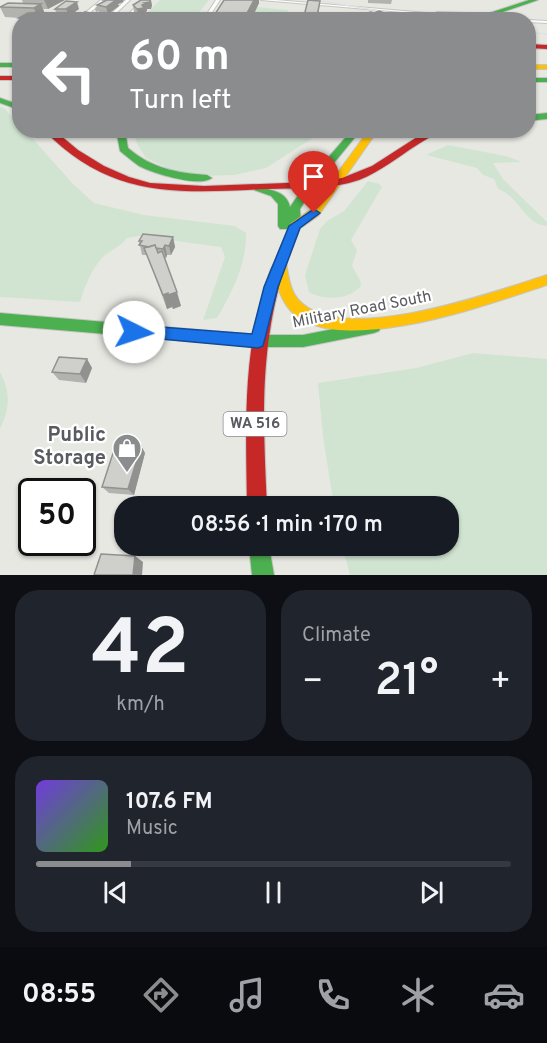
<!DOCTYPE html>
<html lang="en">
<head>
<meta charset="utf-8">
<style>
	:root { --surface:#171b24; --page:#20242c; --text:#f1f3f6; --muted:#9ea1a6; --line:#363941; --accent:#8b8c8e }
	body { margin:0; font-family:Overpass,sans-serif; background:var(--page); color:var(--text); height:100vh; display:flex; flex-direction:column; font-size:22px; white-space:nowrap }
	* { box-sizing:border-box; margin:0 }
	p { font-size:20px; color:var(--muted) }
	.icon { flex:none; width:33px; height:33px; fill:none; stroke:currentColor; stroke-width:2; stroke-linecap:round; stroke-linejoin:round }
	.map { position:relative; height:575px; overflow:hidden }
	.drawer { display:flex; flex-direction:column; gap:15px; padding:15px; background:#0d0f14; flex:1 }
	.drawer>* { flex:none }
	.top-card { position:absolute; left:12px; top:12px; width:524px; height:126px; border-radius:24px; box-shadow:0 2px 4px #0004; background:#8b8c8e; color:#fff; overflow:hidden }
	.speed { position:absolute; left:18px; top:478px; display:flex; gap:12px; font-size:30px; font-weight:700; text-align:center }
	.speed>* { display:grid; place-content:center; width:78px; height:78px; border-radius:50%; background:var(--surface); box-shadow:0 2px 4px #0004; line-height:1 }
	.speed .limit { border:3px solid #111; border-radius:9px; background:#fff; color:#111 }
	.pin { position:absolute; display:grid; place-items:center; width:51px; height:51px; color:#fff; margin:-62px -26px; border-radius:50% 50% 50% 0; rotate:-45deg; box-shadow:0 0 6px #0007 }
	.pin .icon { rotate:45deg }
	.me { position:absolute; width:66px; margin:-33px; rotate:94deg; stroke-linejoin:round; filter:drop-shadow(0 0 4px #0008) }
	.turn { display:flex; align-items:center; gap:21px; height:126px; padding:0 18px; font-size:27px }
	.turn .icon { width:78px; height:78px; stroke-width:2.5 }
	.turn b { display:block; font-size:42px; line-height:51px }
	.big { font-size:45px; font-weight:600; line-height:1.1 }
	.drawer .card { flex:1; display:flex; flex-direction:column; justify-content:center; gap:9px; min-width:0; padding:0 21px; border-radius:24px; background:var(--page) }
	.drawer .dial { align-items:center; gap:0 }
	.dial b { font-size:78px; line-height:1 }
	.song { display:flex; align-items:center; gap:18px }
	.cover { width:72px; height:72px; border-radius:9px; background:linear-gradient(135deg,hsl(260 70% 55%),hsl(110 70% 35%)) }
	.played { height:6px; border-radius:3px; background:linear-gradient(90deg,var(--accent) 20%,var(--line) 20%) }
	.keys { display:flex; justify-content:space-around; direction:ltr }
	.heat { display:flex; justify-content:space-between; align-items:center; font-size:33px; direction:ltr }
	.drawer .tiles { flex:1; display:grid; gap:15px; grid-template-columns:1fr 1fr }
	.card:last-child { grid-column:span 2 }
	.trip { position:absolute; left:114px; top:496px; width:345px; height:60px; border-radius:24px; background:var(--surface); box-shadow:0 2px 4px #0004; font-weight:600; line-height:60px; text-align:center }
	.tab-bar { display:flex; height:96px; justify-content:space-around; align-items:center; background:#090b0e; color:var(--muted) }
	.tab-bar .icon { width:42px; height:42px }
	.tab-bar .current { color:var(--accent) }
	.tab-bar b { font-size:27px; color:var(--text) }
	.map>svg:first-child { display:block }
	.green { fill:#d1e4d1 }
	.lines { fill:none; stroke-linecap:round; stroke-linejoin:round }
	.street-casing { stroke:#c5c5c3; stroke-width:2 }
	.fast-casing { stroke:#c5c5c4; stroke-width:2 }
	.slow-casing { stroke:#c5c5c4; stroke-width:2 }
	.jam-casing { stroke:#c5c5c4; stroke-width:2 }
	.street { fill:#fcfcfb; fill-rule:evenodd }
	.fast { fill:#4caf50; fill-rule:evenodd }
	.slow { fill:#ffc107; fill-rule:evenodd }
	.jam { fill:#c62828; fill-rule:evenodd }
	.tram { stroke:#e1e1e0; stroke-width:1.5 }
	.wall { fill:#b2b2af }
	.shaded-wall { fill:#91918f }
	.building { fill:#cfcfcc; stroke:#91918f; stroke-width:1.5 }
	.route { fill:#1a73e8; stroke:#114b97; stroke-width:1.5 }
	.labels { text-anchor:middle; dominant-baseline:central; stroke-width:4.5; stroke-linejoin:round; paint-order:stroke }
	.shield { fill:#fff; stroke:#8b8c90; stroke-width:1.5 }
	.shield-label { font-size:15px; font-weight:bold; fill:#595b60 }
	.street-label { font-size:16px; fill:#595b60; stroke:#fff }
	.near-poi-label { font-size:20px; font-weight:bold; fill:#595b60; stroke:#fff; text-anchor:end }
</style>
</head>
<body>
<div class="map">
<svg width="547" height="575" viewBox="0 0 547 575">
	<rect width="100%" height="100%" fill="#e8e8e3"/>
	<path class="green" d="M160 0H209L194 19H141Z
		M257 7 288 10 286 19H251Z
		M0 107 4 108 19 124 20 130 26 131 73 184 94 203 144 215 235 226 246 233C247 263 232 293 217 318L203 320 225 257 221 247 139 236 127 238C120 248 109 250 101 259 91 271 84 288 80 302L0 297Z
		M134 131H324L266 168 234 175 202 176 172 170 146 158 137 144Z
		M448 145 506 156 522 162 493 163 503 179 547 222V226C525 225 518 195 498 189L494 179 483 175 477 168 426 155Z
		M368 181 379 184 382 187 351 240 357 250 352 266 360 280 361 286C349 300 324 301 309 292L305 275 320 229 327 221 344 211Z
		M473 353 547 359V575H350L342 546H448V507H334L323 436 318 383 416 368Z
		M0 372C11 392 10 409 0 429Z"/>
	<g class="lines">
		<g class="street-casing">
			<path id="street" d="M101 0H105L81 20H76Z
				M126 0H130L109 20H104Z
				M143 0H147L127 20H122Z
				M216 0H220L207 20H203Z
				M261 0H276L439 14 437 15Z
				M503 18 511 20H501Z
				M528 20 547 21V23L528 22Z"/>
		</g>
		<g class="fast-casing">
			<path id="fast" d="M529 0H538L479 20H468Z
				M0 63H20V67H0Z
				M528 78H547V82H528Z
				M0 98 20 105V110L0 103Z
				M547 113V119L528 121V115Z
				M116 130H125L128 148C151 168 177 173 207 175L212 178C199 188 153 173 139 166 132 161 126 156 120 151Z
				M352 130H361L315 186 300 209 301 226 285 266 284 269H274L273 266 288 229H280L278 226V204L271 196 254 190 259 187C272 190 287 192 290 207L307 182Z
				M0 313 258 335H303L374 321 379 323 381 327 379 331 374 333 303 347H258L0 325Z
				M249 546H269L274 575H252Z"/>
		</g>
		<g class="slow-casing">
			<path id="slow" d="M437 12 468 13 471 15 468 17 435 15Z
				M528 65H547V69H528Z
				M369 130H378L318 216 299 229H291L289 226 291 223 310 210Z
				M280 258 286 263C289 278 290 294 303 304 350 344 493 292 547 275V285C492 303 336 361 290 310 278 296 276 281 274 263Z"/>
		</g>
		<g class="jam-casing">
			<path id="jam" d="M528 44 547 45V49L528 48Z
				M0 76H20V80H0Z
				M44 130H54L78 150 104 166 129 177 150 183 204 186 311 182 342 178 372 166 428 130H440C433 136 424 140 417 145 398 157 380 172 359 180 330 190 298 188 268 189 180 193 111 200 44 130Z
				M279 261 285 266C259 349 263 421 267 507H247C246 433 242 355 266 284 269 276 270 264 279 261Z"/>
		</g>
		<use href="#street" class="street"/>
		<use href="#fast" class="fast"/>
		<use href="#slow" class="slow"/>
		<use href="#jam" class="jam"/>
		<path class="tram" d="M316 0 432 20
			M528 32 547 34"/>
	</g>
	<path class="wall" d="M22 0H65L48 9H43L45 14 38 19H36V20H20L19 18 5 17 0 7 23 3Z
		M101 0H124L123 1V2L118 4 119 6 108 14 99 12V11L96 12 95 8 98 5 104 2 102 1Z
		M224 0H259V3L251 20H215V14Z
		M368 0H392L391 4 368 3Z
		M320 1 318 20H304V16Z
		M133 5H152L151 9H147V11L145 12V15H140L137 20H128L127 16 136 14 134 12Z
		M55 9H79L69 16H57Z
		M85 12 105 18 102 20 87 19Z
		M374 13 397 18V20H357L358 15 374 14Z
		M173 237 175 247 171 255H167L166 258H165L181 306 173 309 172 307 167 309 147 255H142L139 241Z
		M87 359 92 368 86 383 59 380 52 372Z
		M141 446 145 453 134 495 109 493 102 487Z"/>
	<path class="shaded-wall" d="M44 0H65L48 9Z
		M116 0H124L123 1V2L118 4 119 6 108 14 106 7Z
		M151 0 152 5 151 9H147V11L145 12V15H140L137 20H131L138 14 137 9 142 5 144 3Z
		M254 0H259V3L251 20H247L246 15Z
		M77 2 79 9 69 16 66 9Z
		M41 4 45 14 38 19 34 8Z
		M34 13 36 20H26V18Z
		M104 15 105 18 96 20V18Z
		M378 15 377 20H364L365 18Z
		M173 237 175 247 171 255 169 246Z
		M165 245 167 255 166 258 163 249Z
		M177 292 181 306 173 309 168 295Z
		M168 293 172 307 167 309 163 295Z
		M87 359 92 368 86 383 80 374Z
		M141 446 145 453 134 495 128 489Z
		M135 556 143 562 142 575H133Z"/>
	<path class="building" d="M107 0H116L106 7 97 5Z
		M141 0H150V2L144 3 146 4 142 5 144 8 137 9 133 5Z
		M224 0H254L246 15 215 14Z
		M308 0 320 1 317 16H304Z
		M66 1 77 2 66 9H55Z
		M8 3 41 4 34 8 0 7Z
		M379 11 397 18 392 19 374 13Z
		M85 12 104 15 96 18 86 15Z
		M371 12 378 15 365 18 358 15Z
		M28 13H34L26 18H19Z
		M139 13 135 17 137 18 131 19 127 16Z
		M143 234 173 237 169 246 165 245 163 249 156 248 155 245 149 247 139 245 142 241H139Z
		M155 245 158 253 162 251 177 292 168 295V293L163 295 144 248Z
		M59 357 87 359 80 374 52 372Z
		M116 444 141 446 128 489 102 487Z
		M101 554 135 556 133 575H94Z"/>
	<path class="route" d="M314 209 320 213 300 228 278 287 263 346 258 348 128 336 126 332 128 327 134 325 252 334 264 287 289 226Z"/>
	<defs>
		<g id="shop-pin" transform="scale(1.5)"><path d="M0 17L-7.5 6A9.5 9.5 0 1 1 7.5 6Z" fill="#8b8c8e" stroke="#fff"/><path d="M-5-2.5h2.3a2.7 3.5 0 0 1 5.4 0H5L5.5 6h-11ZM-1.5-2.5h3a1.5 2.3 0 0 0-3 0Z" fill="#fff"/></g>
	</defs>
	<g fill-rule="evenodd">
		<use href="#shop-pin" x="127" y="448"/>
	</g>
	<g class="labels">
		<rect class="shield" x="223.5" y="412" width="63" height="24" rx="4.5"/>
		<g class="shield-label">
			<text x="255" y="424">WA 516</text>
		</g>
		<g class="street-label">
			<text transform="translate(362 310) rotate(-11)">Military Road South</text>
		</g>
		<g class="near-poi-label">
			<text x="106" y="436">Public<tspan x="106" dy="23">Storage</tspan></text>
		</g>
	</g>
</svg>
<div class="speed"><div class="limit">50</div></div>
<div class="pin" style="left:314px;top:213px;background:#d93025"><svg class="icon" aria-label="arrive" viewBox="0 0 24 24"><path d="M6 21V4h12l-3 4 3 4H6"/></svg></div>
<svg class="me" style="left:134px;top:332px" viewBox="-20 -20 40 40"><circle r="19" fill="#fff"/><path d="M0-13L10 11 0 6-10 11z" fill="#1a73e8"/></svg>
<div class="trip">08:56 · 1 min · 170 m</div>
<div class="top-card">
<div class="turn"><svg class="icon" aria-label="left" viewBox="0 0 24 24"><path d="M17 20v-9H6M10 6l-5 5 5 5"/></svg><div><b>60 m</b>Turn left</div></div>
</div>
</div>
<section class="drawer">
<div class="tiles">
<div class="card dial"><b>42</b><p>km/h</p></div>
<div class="card"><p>Climate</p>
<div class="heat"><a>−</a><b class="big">21°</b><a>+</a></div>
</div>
<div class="card">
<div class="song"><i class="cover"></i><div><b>107.6 FM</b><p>Music</p></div></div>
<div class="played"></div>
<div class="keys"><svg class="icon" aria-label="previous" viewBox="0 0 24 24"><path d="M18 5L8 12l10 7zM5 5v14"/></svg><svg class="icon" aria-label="pause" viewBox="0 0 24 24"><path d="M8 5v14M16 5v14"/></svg><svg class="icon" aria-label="next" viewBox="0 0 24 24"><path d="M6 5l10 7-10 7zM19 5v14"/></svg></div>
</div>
</div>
</section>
<nav class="tab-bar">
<b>08:55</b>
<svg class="icon current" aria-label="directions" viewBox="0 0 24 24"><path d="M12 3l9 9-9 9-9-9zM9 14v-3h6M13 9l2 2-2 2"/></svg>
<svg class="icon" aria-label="music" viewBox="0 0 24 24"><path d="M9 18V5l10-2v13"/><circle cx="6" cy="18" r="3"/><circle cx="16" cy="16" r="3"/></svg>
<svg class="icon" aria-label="phone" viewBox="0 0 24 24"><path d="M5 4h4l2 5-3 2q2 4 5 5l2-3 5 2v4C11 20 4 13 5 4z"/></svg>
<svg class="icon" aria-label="climate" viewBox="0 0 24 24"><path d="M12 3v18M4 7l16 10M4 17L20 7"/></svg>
<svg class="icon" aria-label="car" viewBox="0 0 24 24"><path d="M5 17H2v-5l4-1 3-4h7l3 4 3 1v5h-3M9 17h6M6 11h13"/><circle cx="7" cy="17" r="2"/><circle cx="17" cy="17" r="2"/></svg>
</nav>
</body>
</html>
